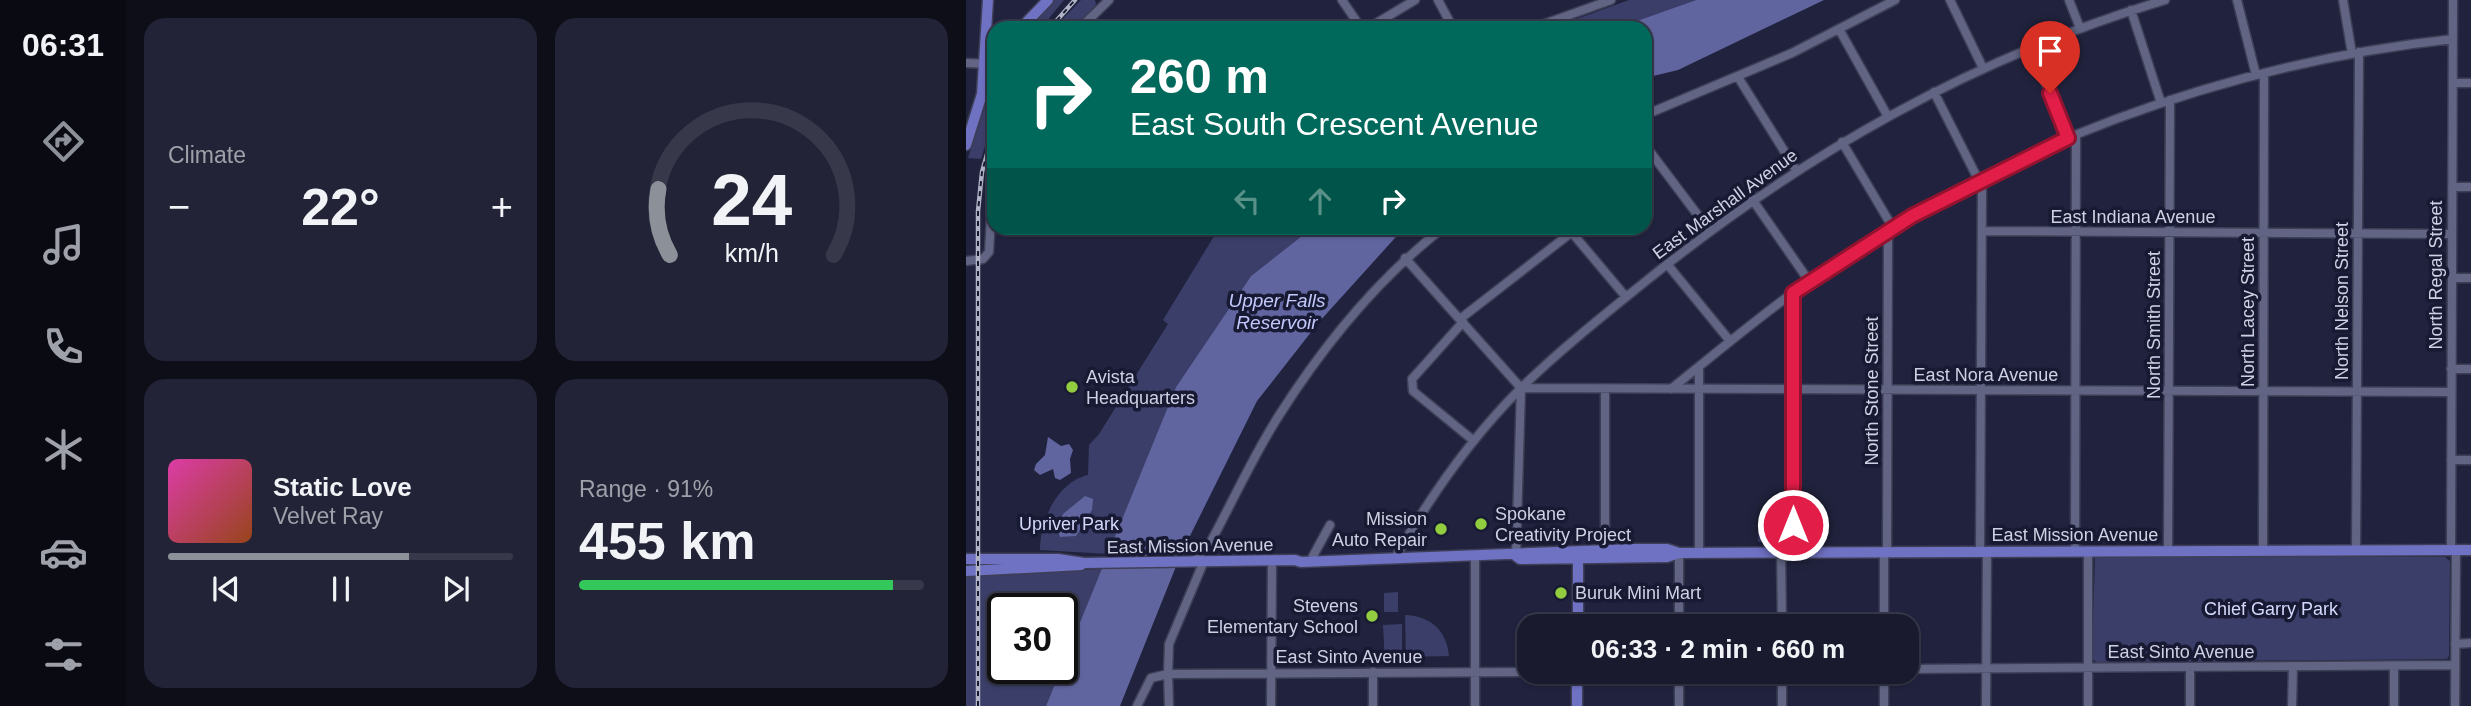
<!DOCTYPE html>
<html lang="en">
<head>
<meta charset="utf-8">
<style>
	:root { --surface:#191a2e; --page:#222336; --text:#f1f3f6; --muted:#9fa1aa; --line:#37384a; --accent:#8c9099 }
	body { margin:0; font-family:Helvetica,sans-serif; background:var(--page); color:var(--text); height:100vh; display:flex; flex-direction:column; font-size:26px; white-space:nowrap }
	* { box-sizing:border-box; margin:0 }
	p { font-size:23px; color:var(--muted) }
	.icon { flex:none; width:38px; height:38px; fill:none; stroke:currentColor; stroke-width:2; stroke-linecap:round; stroke-linejoin:round }
	.map { position:relative; flex:1; overflow:hidden }
	.sheet { display:flex; flex-direction:column; gap:18px; padding:18px; background:#0e0e19; width:840px }
	.sheet>* { flex:none }
	.guide { position:absolute; left:21px; top:21px; width:665px; height:214px; border-radius:21px; box-shadow:0 2px 5px #0004,0 0 0 2px var(--line); background:#00695c; color:#fff; overflow:hidden }
	.speed { position:absolute; left:21px; top:593px; display:flex; gap:14px; font-size:35px; font-weight:700; text-align:center }
	.speed>* { display:grid; place-content:center; width:91px; height:91px; border-radius:50%; background:var(--surface); box-shadow:0 2px 5px #0004,0 0 0 2px var(--line); line-height:1 }
	.speed .limit { border:4px solid #111; border-radius:10px; background:#fff; color:#111 }
	.pin { position:absolute; display:grid; place-items:center; width:60px; height:60px; color:#fff; margin:-72px -30px; border-radius:50% 50% 50% 0; rotate:-45deg; box-shadow:0 0 7px #0007 }
	.pin .icon { rotate:45deg }
	.me { position:absolute; width:77px; margin:-38px; rotate:0deg; stroke-linejoin:round; filter:drop-shadow(0 0 5px #0008) }
	.turn { display:flex; align-items:center; gap:24px; height:147px; padding:0 28px; font-size:32px }
	.turn .icon { width:91px; height:91px; stroke-width:2.5 }
	.turn b { display:block; font-size:49px; line-height:60px }
	.lanes { display:flex; align-items:center; height:66px; padding:0 28px; background:#0003; justify-content:center; gap:35px; direction:ltr }
	.lanes .off { opacity:.35 }
	.big { font-size:52px; font-weight:800; line-height:1.1 }
	.sheet .tile { flex:1; display:flex; flex-direction:column; justify-content:center; gap:10px; min-width:0; padding:0 24px; border-radius:21px; background:var(--page) }
	.sheet .dial { align-items:center; gap:0 }
	.dial svg { height:182px; overflow:visible; fill:none; stroke:var(--line); stroke-width:7; stroke-linecap:round; text-anchor:middle }
	.dial text { fill:var(--text); stroke:none }
	.song { display:flex; align-items:center; gap:21px }
	.cover { width:84px; height:84px; border-radius:10px; background:linear-gradient(135deg,hsl(320 70% 55%),hsl(20 70% 35%)) }
	.played { height:7px; border-radius:4px; background:linear-gradient(90deg,var(--accent) 70%,var(--line) 70%) }
	.keys { display:flex; justify-content:space-around; direction:ltr }
	.heat { display:flex; justify-content:space-between; align-items:center; font-size:38px; direction:ltr }
	.charge { height:10px; border-radius:5px; background:linear-gradient(90deg,#34c759 91%,var(--line) 0) }
	.sheet .tiles { flex:1; display:grid; gap:18px; grid-template-columns:repeat(2,1fr) }
	.trip { position:absolute; left:551px; top:614px; width:402px; height:70px; border-radius:21px; background:var(--surface); box-shadow:0 2px 5px #0004,0 0 0 2px var(--line); font-weight:800; line-height:70px; text-align:center }
	main { display:flex; flex:1; min-height:0 }
	.tabs { display:flex; flex-direction:column; width:126px; justify-content:space-around; align-items:center; background:#0a0a12; color:var(--muted) }
	.tabs .icon { width:49px; height:49px }
	.tabs .active { color:var(--accent) }
	.tabs b { font-size:32px; color:var(--text) }
	.map>svg:first-child { display:block }
	.green { fill:#3b3e68 }
	.water { fill:#61659f }
	.lines { fill:none; stroke-linecap:round; stroke-linejoin:round }
	.minor-casing { stroke:#3e3f56; stroke-width:11 }
	.major-casing { stroke:#3e3f56; stroke-width:13 }
	.minor { stroke:#616483; stroke-width:8 }
	.major { stroke:#6f71c3; stroke-width:10 }
	.rail-casing { stroke:#b0b3c6; stroke-width:4.5 }
	.rail { stroke:#181a33; stroke-width:2; stroke-dasharray:5; stroke-linecap:butt }
	.route-casing { stroke:#92132f; stroke-width:18 }
	.route { stroke:#e11d48; stroke-width:12 }
	.poi-dot { fill:#91cd3f; stroke:#181a33; stroke-width:2.5 }
	.labels { text-anchor:middle; dominant-baseline:central; stroke-width:7; stroke-linejoin:round; paint-order:stroke }
	.street-label { font-size:18px; fill:#ced1e3; stroke:#181a33 }
	.poi-label { font-size:18px; fill:#ced1e3; stroke:#181a33; text-anchor:start }
	.park-label { font-size:18px; fill:#d4d8fb; stroke:#181a33 }
	.water-label { font-size:19px; font-style:italic; fill:#c2c8fc; stroke:#181a33 }
</style>
</head>
<body>
<main>
<nav class="tabs">
<b>06:31</b>
<svg class="icon active" aria-label="directions" viewBox="0 0 24 24"><path d="M12 3l9 9-9 9-9-9zM9 14v-3h6M13 9l2 2-2 2"/></svg>
<svg class="icon" aria-label="music" viewBox="0 0 24 24"><path d="M9 18V5l10-2v13"/><circle cx="6" cy="18" r="3"/><circle cx="16" cy="16" r="3"/></svg>
<svg class="icon" aria-label="phone" viewBox="0 0 24 24"><path d="M5 4h4l2 5-3 2q2 4 5 5l2-3 5 2v4C11 20 4 13 5 4z"/></svg>
<svg class="icon" aria-label="climate" viewBox="0 0 24 24"><path d="M12 3v18M4 7l16 10M4 17L20 7"/></svg>
<svg class="icon" aria-label="car" viewBox="0 0 24 24"><path d="M5 17H2v-5l4-1 3-4h7l3 4 3 1v5h-3M9 17h6M6 11h13"/><circle cx="7" cy="17" r="2"/><circle cx="17" cy="17" r="2"/></svg>
<svg class="icon" aria-label="filters" viewBox="0 0 24 24"><path d="M4 7h16M4 17h16"/><circle cx="9" cy="7" r="2"/><circle cx="15" cy="17" r="2"/></svg>
</nav>
<section class="sheet">
<div class="tiles">
<div class="tile"><p>Climate</p>
<div class="heat"><a>−</a><b class="big">22°</b><a>+</a></div>
</div>
<div class="tile dial"><svg viewBox="0 0 100 80">
<path d="M14 69A42 42 0 1 1 86 69"/>
<path d="M14 69A42 42 0 0 1 9 40" stroke="#8c9099"/>
<text x="50" y="56" font-size="32" font-weight="700">24</text>
<text x="50" y="72" font-size="11">km/h</text>
</svg></div>
<div class="tile">
<div class="song"><i class="cover"></i><div><b>Static Love</b><p>Velvet Ray</p></div></div>
<div class="played"></div>
<div class="keys"><svg class="icon" aria-label="previous" viewBox="0 0 24 24"><path d="M18 5L8 12l10 7zM5 5v14"/></svg><svg class="icon" aria-label="pause" viewBox="0 0 24 24"><path d="M8 5v14M16 5v14"/></svg><svg class="icon" aria-label="next" viewBox="0 0 24 24"><path d="M6 5l10 7-10 7zM19 5v14"/></svg></div>
</div>
<div class="tile"><p>Range · 91%</p><b class="big">455 km</b><div class="charge"></div></div>
</div>
</section>
<div class="map">
<svg width="1505" height="706" viewBox="0 0 1505 706">
	<rect width="100%" height="100%" fill="#21233e"/>
	<path class="green" d="M85 0H98L75 28H57Z
		M115 0H129L130 5 107 28H88Z
		M663 0H730L651 28H586Z
		M28 79V118L15 159 2 158Z
		M253 228H346L285 276 210 387 143 554 74 550C74 521 91 482 122 475L123 445 133 434 202 324 197 320Z
		M792 525H819L820 542H792Z
		M1129 557H1479L1484 561 1483 656 1481 659 1130 662 1126 658Z
		M137 569 96 668V609H37V668H96L80 706H0V574Z
		M432 592V612H418V593Z
		M439 615C465 616 481 631 483 656L440 657Z
		M436 624V661L419 663 417 625Z"/>
	<path class="water" d="M730 0H858L712 70 679 78V28H651Z
		M346 228H438L353 322 291 401 215 554 154 706H80L210 387 285 276Z
		M82 437 95 446 103 444 107 450 104 459 105 473 94 480 89 478 87 469 74 475 68 470 70 464 79 455Z
		M119 496 127 499 126 510 110 536 94 537 91 528 97 514Z
		M37 626V668L54 669V672H33V626Z"/>
	<g class="lines">
		<g class="minor-casing">
			<path id="minor" d="M376 0 395 28
				M472 0 487 28
				M984 0 1017 68
				M1103 0 1114 28
				M1271 0 1290 75
				M1377 0 1386 54
				M1165 10 1195 103
				M409 24 449 0
				M114 28 143 0
				M567 28 645 0
				M873 29 921 115
				M1065 47 1102 138
				M0 63 28 64
				M772 77 830 170
				M1487 83H1505
				M968 92 1016 187 1014 551
				M679 115 826 53 929 0
				M876 142 927 228
				M679 145 743 230
				M1486 187H1505
				M786 199 843 281
				M602 228 660 297
				M1016 231 1486 234
				M439 258 555 388 550 556
				M0 261 17 259 23 252 28 167
				M701 264 764 341
				M1486 278H1505
				M827 293V552
				M494 319 606 232
				M497 322 446 379 447 391 508 441
				M1485 369H1505
				M555 388 1485 392
				M705 389C750 353 795 315 843 281 1031 147 1258 64 1487 39
				M1485 460H1505
				M639 550V389
				M1297 550 1298 73
				M1390 550 1393 52
				M1485 550 1487 0
				M918 551V626
				M921 551 922 230
				M1109 551 1110 135
				M1122 551V706
				M1202 551 1204 100
				M815 552 816 626
				M733 553V367
				M347 556 364 525
				M429 558C463 498 506 437 555 388 594 350 638 315 680 281 838 154 1004 59 1199 0
				M227 561 243 545C266 503 286 458 312 417 357 346 410 280 477 228
				M713 626V553
				M1489 644 1505 643
				M1428 666V706
				M942 669 1488 665
				M713 672V706
				M171 706 185 678 202 674 203 644 238 561
				M203 706 202 674 564 672
				M305 706 306 560
				M407 706V672
				M509 706V556
				M816 706V672
				M918 706V672
				M1020 706 1021 551
				M1224 706V667
				M1326 706 1327 666
				M1489 706 1490 550"/>
		</g>
		<g class="major-casing">
			<path id="major" d="M55 28 82 0
				M18 90 28 73
				M0 145 16 94 22 0
				M550 556 554 559 701 557 713 553
				M0 559H92L118 563 329 560 335 562 668 549H701L713 553 1505 550
				M0 571 115 565
				M612 626V554
				M611 706V672"/>
		</g>
		<use href="#minor" class="minor"/>
		<use href="#major" class="major"/>
		<g class="rail-casing">
			<path id="rail" d="M84 28 109 0
				M12 706V211L16 172 28 129"/>
		</g>
		<use href="#rail" class="rail"/>
	</g>
	<g class="lines">
		<g class="route-casing">
			<path id="route" d="M827 525V293L946 216 1102 138 1084 93"/>
		</g>
		<use href="#route" class="route"/>
	</g>
	<g class="poi-dot">
		<circle cx="106" cy="387" r="7"/>
		<circle cx="515" cy="524" r="7"/>
		<circle cx="475" cy="529" r="7"/>
		<circle cx="595" cy="593" r="7"/>
		<circle cx="406" cy="616" r="7"/>
	</g>
	<g class="labels">
		<g class="street-label">
			<text transform="translate(759 204) rotate(-36)">East Marshall Avenue</text>
			<text x="1167" y="217">East Indiana Avenue</text>
			<text transform="translate(1470 275) rotate(-90)">North Regal Street</text>
			<text transform="translate(1376 301) rotate(-90)">North Nelson Street</text>
			<text transform="translate(1282 312) rotate(-90)">North Lacey Street</text>
			<text transform="translate(1188 325) rotate(-90)">North Smith Street</text>
			<text x="1020" y="375">East Nora Avenue</text>
			<text transform="translate(906 391) rotate(-90)">North Stone Street</text>
			<text x="1109" y="535">East Mission Avenue</text>
			<text transform="translate(224 546) rotate(-1)">East Mission Avenue</text>
			<text x="1215" y="652">East Sinto Avenue</text>
			<text x="383" y="657">East Sinto Avenue</text>
		</g>
		<g class="poi-label">
			<text x="120" y="377">Avista<tspan x="120" dy="21">Headquarters</tspan></text>
			<text x="529" y="514">Spokane<tspan x="529" dy="21">Creativity Project</tspan></text>
			<text x="461" y="519" text-anchor="end">Mission<tspan x="461" dy="21">Auto Repair</tspan></text>
			<text x="609" y="593">Buruk Mini Mart</text>
			<text x="392" y="606" text-anchor="end">Stevens<tspan x="392" dy="21">Elementary School</tspan></text>
		</g>
		<g class="park-label">
			<text x="103" y="524">Upriver Park</text>
			<text x="1305" y="609">Chief Garry Park</text>
		</g>
		<g class="water-label">
			<text x="311" y="300">Upper Falls<tspan x="311" dy="22">Reservoir</tspan></text>
		</g>
	</g>
</svg>
<div class="speed"><div class="limit">30</div></div>
<div class="pin" style="left:1084px;top:93px;background:#d93025"><svg class="icon" aria-label="arrive" viewBox="0 0 24 24"><path d="M6 21V4h12l-3 4 3 4H6"/></svg></div>
<svg class="me" style="left:827px;top:525px" viewBox="-20 -20 40 40"><circle r="17" fill="#e11d48" stroke="#fff" stroke-width="3"/><path d="M0-11L8 9 0 5-8 9z" fill="#fff"/></svg>
<div class="trip">06:33 · 2 min · 660 m</div>
<div class="guide">
<div class="turn"><svg class="icon" aria-label="right" viewBox="0 0 24 24"><path d="M7 20v-9h11M14 6l5 5-5 5"/></svg><div><b>260 m</b>East South Crescent Avenue</div></div>
<div class="lanes"><svg class="icon off" aria-label="left" viewBox="0 0 24 24"><path d="M17 20v-9H6M10 6l-5 5 5 5"/></svg><svg class="icon off" aria-label="ahead" viewBox="0 0 24 24"><path d="M12 20V5M6 11l6-6 6 6"/></svg><svg class="icon" aria-label="right" viewBox="0 0 24 24"><path d="M7 20v-9h11M14 6l5 5-5 5"/></svg></div>
</div>
</div>
</main>
</body>
</html>
